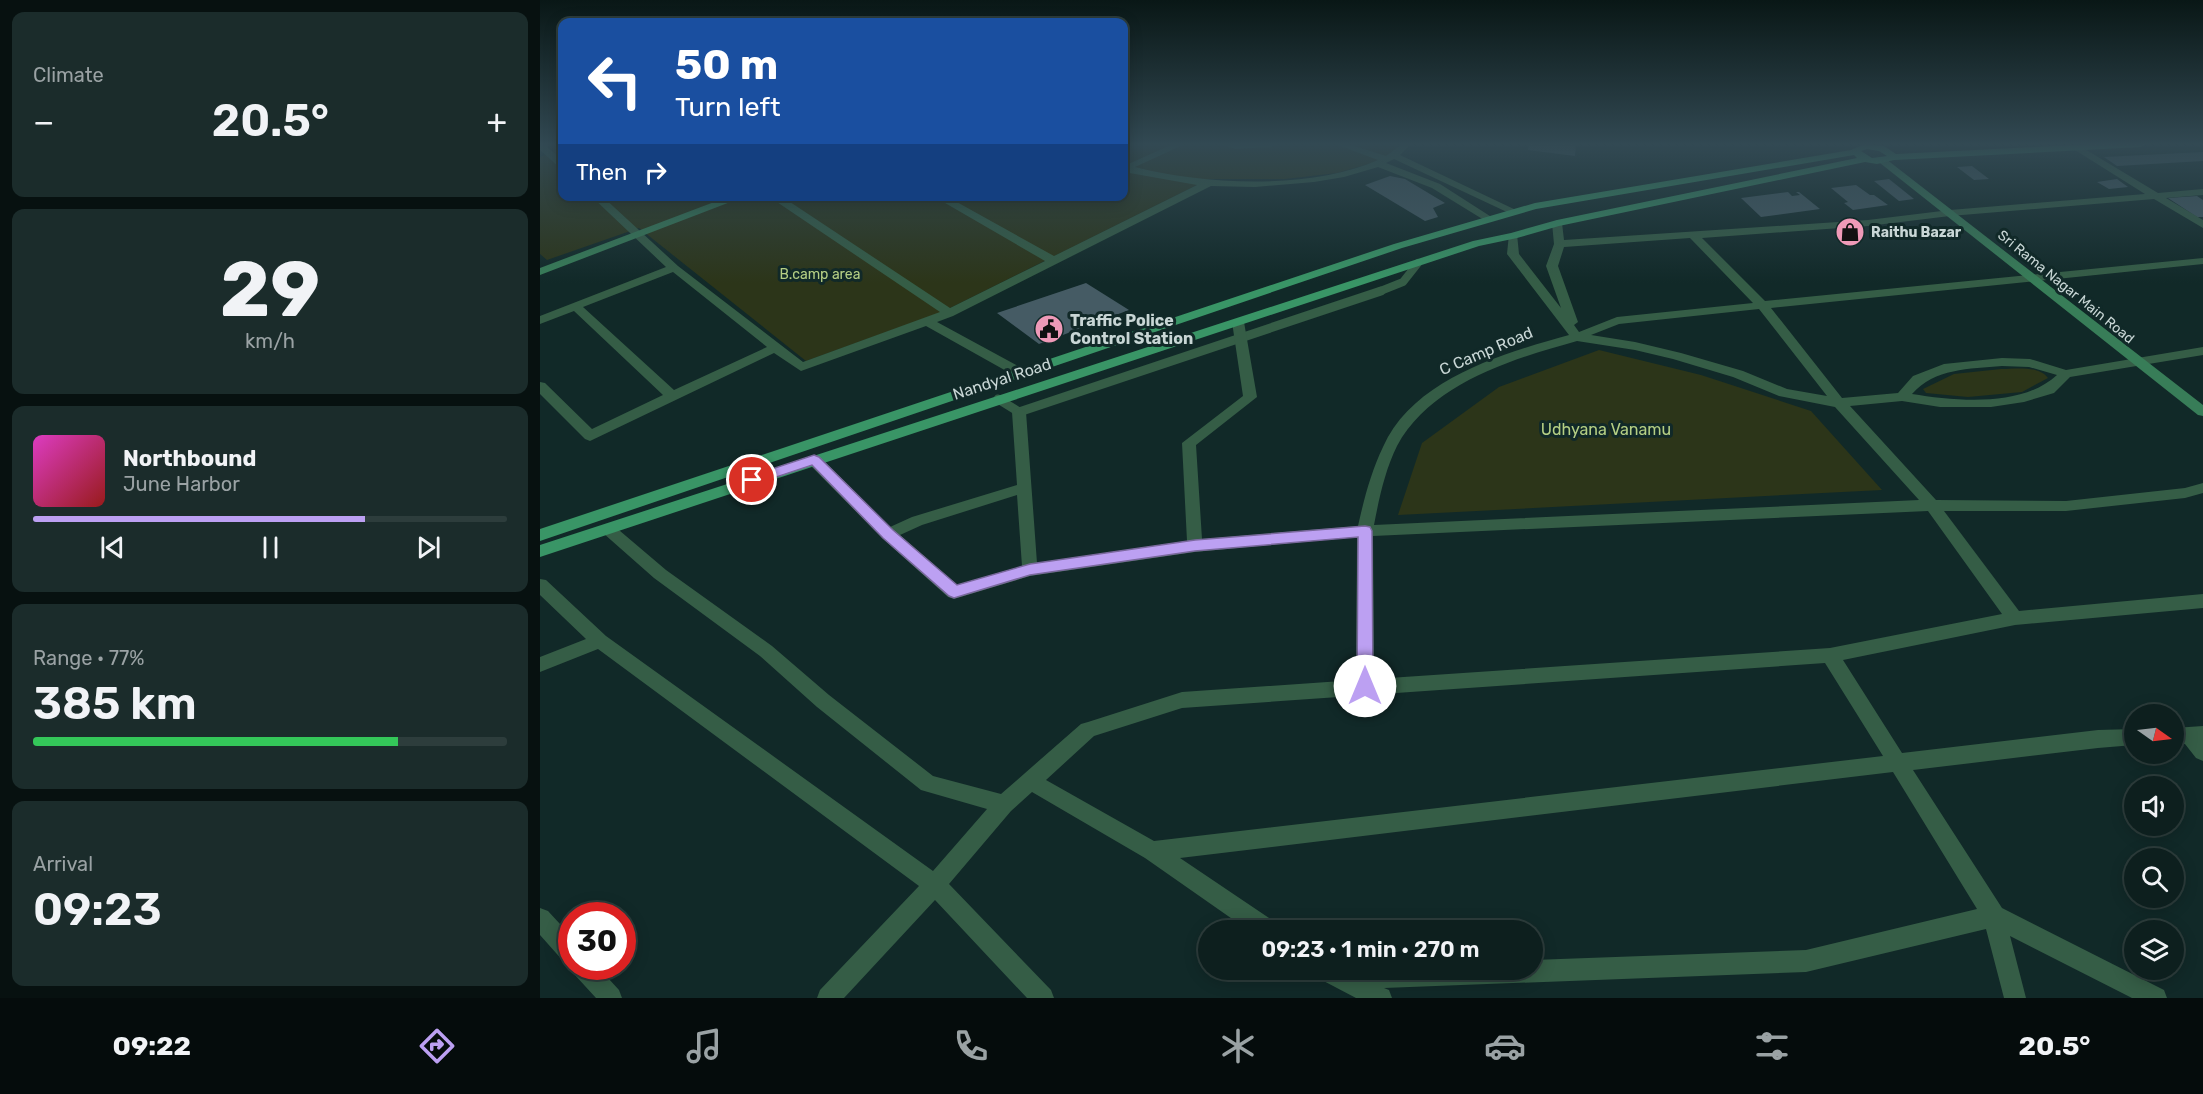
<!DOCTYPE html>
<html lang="en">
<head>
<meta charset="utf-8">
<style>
	:root { --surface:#0d1f1e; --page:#1b2c2b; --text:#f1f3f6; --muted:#9aa2a4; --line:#2d3d3c; --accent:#bca0f2 }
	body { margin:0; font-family:Rubik,sans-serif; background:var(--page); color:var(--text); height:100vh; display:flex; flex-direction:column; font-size:22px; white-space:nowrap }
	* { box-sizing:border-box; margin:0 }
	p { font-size:20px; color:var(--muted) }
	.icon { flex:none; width:33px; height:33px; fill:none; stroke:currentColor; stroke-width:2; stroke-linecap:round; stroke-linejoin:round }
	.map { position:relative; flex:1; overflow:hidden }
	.side { display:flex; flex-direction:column; gap:12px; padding:12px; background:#071110; width:540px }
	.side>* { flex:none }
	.hud { position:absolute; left:18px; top:18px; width:570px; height:183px; border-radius:12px; box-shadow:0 3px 15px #0003,0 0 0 2px var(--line); background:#1a4fa0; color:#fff; overflow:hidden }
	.needle { width:39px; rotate:104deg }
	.tools { position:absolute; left:1584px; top:704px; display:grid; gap:12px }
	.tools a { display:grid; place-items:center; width:60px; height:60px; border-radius:50%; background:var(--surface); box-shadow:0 3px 15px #0003,0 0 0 2px var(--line); font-size:30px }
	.speed { position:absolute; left:18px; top:902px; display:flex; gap:12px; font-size:30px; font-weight:700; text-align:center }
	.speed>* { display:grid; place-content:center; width:78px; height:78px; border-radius:50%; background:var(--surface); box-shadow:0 3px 15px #0003,0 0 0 2px var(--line); line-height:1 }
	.speed .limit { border:9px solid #d22; background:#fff; color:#111 }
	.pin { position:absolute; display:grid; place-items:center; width:51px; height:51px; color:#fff; margin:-26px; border:3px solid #fff; border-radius:50%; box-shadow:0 2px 6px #0007 }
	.me { position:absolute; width:66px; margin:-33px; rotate:0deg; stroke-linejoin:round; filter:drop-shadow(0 0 4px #0008) }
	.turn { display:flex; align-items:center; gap:21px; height:126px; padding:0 18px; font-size:27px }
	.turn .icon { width:78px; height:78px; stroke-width:2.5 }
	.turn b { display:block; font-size:42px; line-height:51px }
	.then { display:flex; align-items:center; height:57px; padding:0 18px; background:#0003; gap:12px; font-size:22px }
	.big { font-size:45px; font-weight:600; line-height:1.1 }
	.side .card { flex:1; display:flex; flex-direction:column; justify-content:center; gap:9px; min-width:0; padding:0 21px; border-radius:12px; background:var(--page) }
	.side .dial { align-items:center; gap:0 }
	.dial b { font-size:78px; line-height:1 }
	.song { display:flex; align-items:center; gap:18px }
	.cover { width:72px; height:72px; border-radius:9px; background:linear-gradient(135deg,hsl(310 70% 55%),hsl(0 70% 35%)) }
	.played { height:6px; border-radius:3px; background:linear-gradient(90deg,var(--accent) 70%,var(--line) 70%) }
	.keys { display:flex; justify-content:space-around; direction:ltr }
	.heat { display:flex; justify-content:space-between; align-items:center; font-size:33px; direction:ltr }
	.charge { height:9px; border-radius:4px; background:linear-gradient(90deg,#34c759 77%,var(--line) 0) }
	.trip { position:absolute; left:658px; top:920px; width:345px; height:60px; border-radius:30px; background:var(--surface); box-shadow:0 3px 15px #0003,0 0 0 2px var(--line); font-weight:600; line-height:60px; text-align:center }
	.dock { display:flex; height:96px; justify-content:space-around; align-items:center; background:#050c0c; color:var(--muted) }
	.dock .icon { width:42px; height:42px }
	.dock .selected { color:var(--accent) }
	.dock b { font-size:27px; color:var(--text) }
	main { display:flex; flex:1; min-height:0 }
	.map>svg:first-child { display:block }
	.green { fill:#2c3519 }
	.building { fill:#455b64 }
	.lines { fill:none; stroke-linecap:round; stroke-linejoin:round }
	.lane-far1 { stroke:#355d46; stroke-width:8 }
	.lane { stroke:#355d46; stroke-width:9 }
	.street { fill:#355d46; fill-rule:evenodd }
	.secondary { fill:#387d58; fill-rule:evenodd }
	.primary { fill:#399566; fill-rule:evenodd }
	.route { fill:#bca0f2; stroke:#7a689d; stroke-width:1.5 }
	.labels { text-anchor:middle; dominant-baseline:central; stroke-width:6; stroke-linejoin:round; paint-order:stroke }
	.far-poi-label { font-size:14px; font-weight:bold; fill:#c8d6d5; stroke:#112928; text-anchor:start }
	.far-park-label { font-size:14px; fill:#b5cf84; stroke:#112928 }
	.far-street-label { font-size:14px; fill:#c8d6d5; stroke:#112928 }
	.poi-label { font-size:16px; font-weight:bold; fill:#c8d6d5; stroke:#112928; text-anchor:start }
	.street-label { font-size:16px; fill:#c8d6d5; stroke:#112928 }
	.park-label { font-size:16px; fill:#b5cf84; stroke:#112928 }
</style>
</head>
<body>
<main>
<section class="side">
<div class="card"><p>Climate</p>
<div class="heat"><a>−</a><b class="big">20.5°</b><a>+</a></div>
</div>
<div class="card dial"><b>29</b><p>km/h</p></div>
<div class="card">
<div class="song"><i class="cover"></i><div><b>Northbound</b><p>June Harbor</p></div></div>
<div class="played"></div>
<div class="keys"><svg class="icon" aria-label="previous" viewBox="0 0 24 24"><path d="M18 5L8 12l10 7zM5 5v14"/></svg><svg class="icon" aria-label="pause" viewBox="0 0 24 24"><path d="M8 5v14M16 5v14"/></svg><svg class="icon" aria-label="next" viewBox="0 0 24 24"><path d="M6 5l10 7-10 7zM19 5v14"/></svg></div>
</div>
<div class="card"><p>Range · 77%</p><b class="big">385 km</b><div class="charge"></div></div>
<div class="card"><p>Arrival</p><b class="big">09:23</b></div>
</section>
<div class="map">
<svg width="1663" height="998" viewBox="0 0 1663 998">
	<rect width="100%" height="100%" fill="#112928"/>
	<path class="green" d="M5 144H22V196H584V144H860L857 149 839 161 797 173 745 179H669L402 312 266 361 99 228 7 260 0 254V157L14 151Z
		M1059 350 1161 375 1271 411 1342 490 858 515 882 443 959 387Z
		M1461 369C1475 369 1498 365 1508 378L1482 392 1428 397 1386 393 1383 389 1414 374Z"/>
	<path class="building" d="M989 144H1036L1035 156 988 150Z
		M1663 152V161L1577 166 1564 157Z
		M1432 166 1449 179 1434 180 1417 167Z
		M850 176 865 179 905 203 893 208 898 217 885 221 825 185Z
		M1349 179 1374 199 1359 201 1334 181Z
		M1577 179 1588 187 1569 189 1557 182Z
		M1316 185 1330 195H1334L1348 205 1313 210 1304 203 1308 202 1291 188Z
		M1248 192 1252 196 1260 195 1256 192H1259L1280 209 1221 217 1201 198Z
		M1657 196 1663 200V217H1657L1628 198Z
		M546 283 589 310 499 344 457 313Z"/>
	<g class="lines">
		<path class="lane-far1" d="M838 292 863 282 878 263"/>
		<path class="lane" d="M458 399 479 412 841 291"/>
		<path class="street" d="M0 144H4L22 160V168L19 167 0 150Z
			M633 144H645L595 167C665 185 771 190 838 160L795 144H808L846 156 862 144H871L860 155 978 211 969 213 854 159 846 163 900 184 953 218 944 220 892 188 838 167 804 177 774 182 715 187 671 186 413 316 397 322 487 371 489 374 487 377H477L386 326 261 371 234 353 50 441 45 439 0 394V382L5 383 52 429 123 395 34 311 0 324V316L126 267 51 196H62L138 266 263 362 400 312 228 196H241L410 308 505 261 393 196H406L514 256 657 185 584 172V166ZM133 272 227 347 134 390 43 307Z
			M678 144H736L731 147 696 149Z
			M1538 145 1618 193 1663 189V195L1626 198 1663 220V228L1614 199 1410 216 1328 226 1162 238 1225 301 1663 258V264L1231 308 1302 398 1358 393 1373 376 1404 364 1462 358 1490 359 1526 370 1663 347V355L1530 377 1514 393 1484 402 1451 407H1400L1362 401 1310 406 1396 500 1526 501 1645 488 1663 483V493L1645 498 1526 511H1404L1479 611 1663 594V608L1475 625 1303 660 1362 753 1558 730 1594 729V745L1558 748 1373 770 1462 908 1624 990 1627 998H1592L1470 936 1486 998H1464L1446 929 1266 972 844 988 849 990 852 998H816L776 977 773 969H993V960L1266 950 1437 909 1353 772 640 858 735 922 738 930H708L605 858 492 792 471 811 409 884 511 990 514 998H487L395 900 304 998H277L280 990 379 886 58 649 0 672V657L46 639 0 595V579L6 580 66 636 393 871 447 809 381 790 277 707 220 656 114 578 63 533 60 529 63 525H73L126 570 232 646 289 695 393 776 461 794 541 724 548 722 642 692 816 680 817 537 655 552 490 576 414 599 408 597 342 538 269 464 267 460 269 456H279L350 527 372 517 477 485 472 412 479 408 486 412 497 563 647 541 642 443 703 396 692 322 698 318 704 322 717 397 656 445 662 539 818 526C824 499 831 472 843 447 873 379 964 353 1029 335L967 254 969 234H977L979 254 1021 308 1006 266 1014 244 1012 223 1017 220 1022 223 1024 240 1328 220 1410 210 1605 194 1535 150V146ZM1150 238 1213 303 1077 317 1039 332 1034 325 1038 322 1018 266 1024 247ZM1219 309 1287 396 1247 389 1203 371 1141 353 1095 342 1051 335 1079 324ZM1037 341 1095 350 1133 359 1193 377 1239 396 1295 407 1379 500 834 525C839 499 845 470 857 446 891 383 973 359 1037 341ZM1462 366 1489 367 1517 375C1481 408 1416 401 1372 394 1395 368 1429 369 1462 366ZM477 495 482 566 417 585 360 535 382 525ZM1388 511 1462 614 1290 648 834 679 833 536ZM1285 663 1343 756 614 841 506 780 554 736 642 708Z
			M1663 726V761L1656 758 1645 744H1634V728Z
			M0 908 8 911 32 937V966H57L79 990 82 998H56L34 974 31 966V965L24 962 0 935Z"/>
		<path class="secondary" d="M1340 159H1346L1663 405V416L1658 415 1340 163Z
			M190 196H206L0 275V268Z"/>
		<path class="primary" d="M1324 144 1344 146 1356 154 1553 144H1606L1601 147 1354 160 1337 164 1325 162 1019 226 977 238 939 246 0 557V545L933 241 971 233 1017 220 1317 158 1314 155 996 209 862 248 0 541V529L854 244 995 203 1311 150ZM1327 149 1339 151 1347 156 1332 158 1321 151Z"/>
	</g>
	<linearGradient id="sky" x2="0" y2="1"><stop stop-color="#091716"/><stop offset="0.51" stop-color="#324953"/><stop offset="1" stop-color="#324953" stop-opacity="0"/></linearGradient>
	<rect width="1663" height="283" fill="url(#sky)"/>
	<path class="route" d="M274 455 279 457 353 530 417 585 490 564 655 540 825 526 830 527 832 531 833 686 831 691 825 693 819 691 817 686 818 537 655 551 490 575 414 598 409 596 343 538 272 465 212 485 206 480 208 477Z"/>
	<defs>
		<g id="shop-disc" transform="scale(1.5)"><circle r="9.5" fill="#ef9ab8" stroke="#112928"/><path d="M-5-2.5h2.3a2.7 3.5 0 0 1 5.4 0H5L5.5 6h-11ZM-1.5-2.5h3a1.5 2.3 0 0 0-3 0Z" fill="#111"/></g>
		<g id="civic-disc" transform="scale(1.5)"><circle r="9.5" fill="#ef9ab8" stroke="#112928"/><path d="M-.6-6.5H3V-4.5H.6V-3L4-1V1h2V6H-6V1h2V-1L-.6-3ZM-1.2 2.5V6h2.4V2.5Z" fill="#111"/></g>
	</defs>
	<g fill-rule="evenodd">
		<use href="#shop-disc" x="1310" y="232"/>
		<use href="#civic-disc" x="509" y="329"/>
	</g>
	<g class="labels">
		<g class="far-poi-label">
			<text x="1331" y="232">Raithu Bazar</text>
		</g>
		<g class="far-park-label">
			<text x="280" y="274">B.camp area</text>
		</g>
		<g class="far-street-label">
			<text transform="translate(1526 287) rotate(39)">Sri Rama Nagar Main Road</text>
		</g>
		<g class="poi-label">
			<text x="530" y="320">Traffic Police<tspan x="530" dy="18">Control Station</tspan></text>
		</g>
		<g class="street-label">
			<text transform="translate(946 351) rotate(-23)">C Camp Road</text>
			<text transform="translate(462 379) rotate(-18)">Nandyal Road</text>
		</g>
		<g class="park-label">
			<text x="1066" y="429">Udhyana Vanamu</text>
		</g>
	</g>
</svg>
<div class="tools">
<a><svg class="needle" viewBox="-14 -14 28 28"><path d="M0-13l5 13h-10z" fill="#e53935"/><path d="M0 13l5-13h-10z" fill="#9aa2a4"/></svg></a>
<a><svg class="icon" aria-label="sound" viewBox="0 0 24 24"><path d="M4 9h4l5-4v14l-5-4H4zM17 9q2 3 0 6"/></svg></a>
<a><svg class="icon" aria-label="search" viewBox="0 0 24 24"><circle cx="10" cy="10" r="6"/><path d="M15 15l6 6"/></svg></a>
<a><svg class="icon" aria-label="layers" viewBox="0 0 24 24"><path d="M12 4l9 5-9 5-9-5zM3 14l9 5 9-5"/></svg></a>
</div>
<div class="speed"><div class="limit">30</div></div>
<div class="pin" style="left:212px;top:480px;background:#d93025"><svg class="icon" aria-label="arrive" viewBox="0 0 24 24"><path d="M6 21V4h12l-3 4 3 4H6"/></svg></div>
<svg class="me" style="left:825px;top:686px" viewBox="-20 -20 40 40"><circle r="19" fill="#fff"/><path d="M0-13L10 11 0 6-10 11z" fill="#bca0f2"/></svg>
<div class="trip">09:23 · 1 min · 270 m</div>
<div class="hud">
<div class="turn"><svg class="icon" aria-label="left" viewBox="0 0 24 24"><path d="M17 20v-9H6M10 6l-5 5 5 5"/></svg><div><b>50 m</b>Turn left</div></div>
<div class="then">Then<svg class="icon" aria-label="right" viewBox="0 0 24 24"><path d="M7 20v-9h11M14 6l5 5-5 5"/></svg></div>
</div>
</div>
</main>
<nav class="dock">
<b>09:22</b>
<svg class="icon selected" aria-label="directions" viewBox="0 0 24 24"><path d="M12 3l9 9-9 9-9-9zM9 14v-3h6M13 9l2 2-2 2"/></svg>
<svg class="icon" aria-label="music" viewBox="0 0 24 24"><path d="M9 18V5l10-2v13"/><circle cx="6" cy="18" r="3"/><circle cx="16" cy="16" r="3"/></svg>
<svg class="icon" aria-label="phone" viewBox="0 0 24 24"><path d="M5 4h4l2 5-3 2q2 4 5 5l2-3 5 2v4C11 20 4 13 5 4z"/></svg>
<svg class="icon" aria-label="climate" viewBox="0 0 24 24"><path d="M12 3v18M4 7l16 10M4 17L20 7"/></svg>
<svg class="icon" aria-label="car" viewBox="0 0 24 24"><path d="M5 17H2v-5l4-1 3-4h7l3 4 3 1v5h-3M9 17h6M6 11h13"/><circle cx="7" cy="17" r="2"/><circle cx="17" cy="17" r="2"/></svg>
<svg class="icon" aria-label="filters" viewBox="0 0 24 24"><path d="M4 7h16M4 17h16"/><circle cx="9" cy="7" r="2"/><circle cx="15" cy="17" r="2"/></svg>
<b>20.5°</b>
</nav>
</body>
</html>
